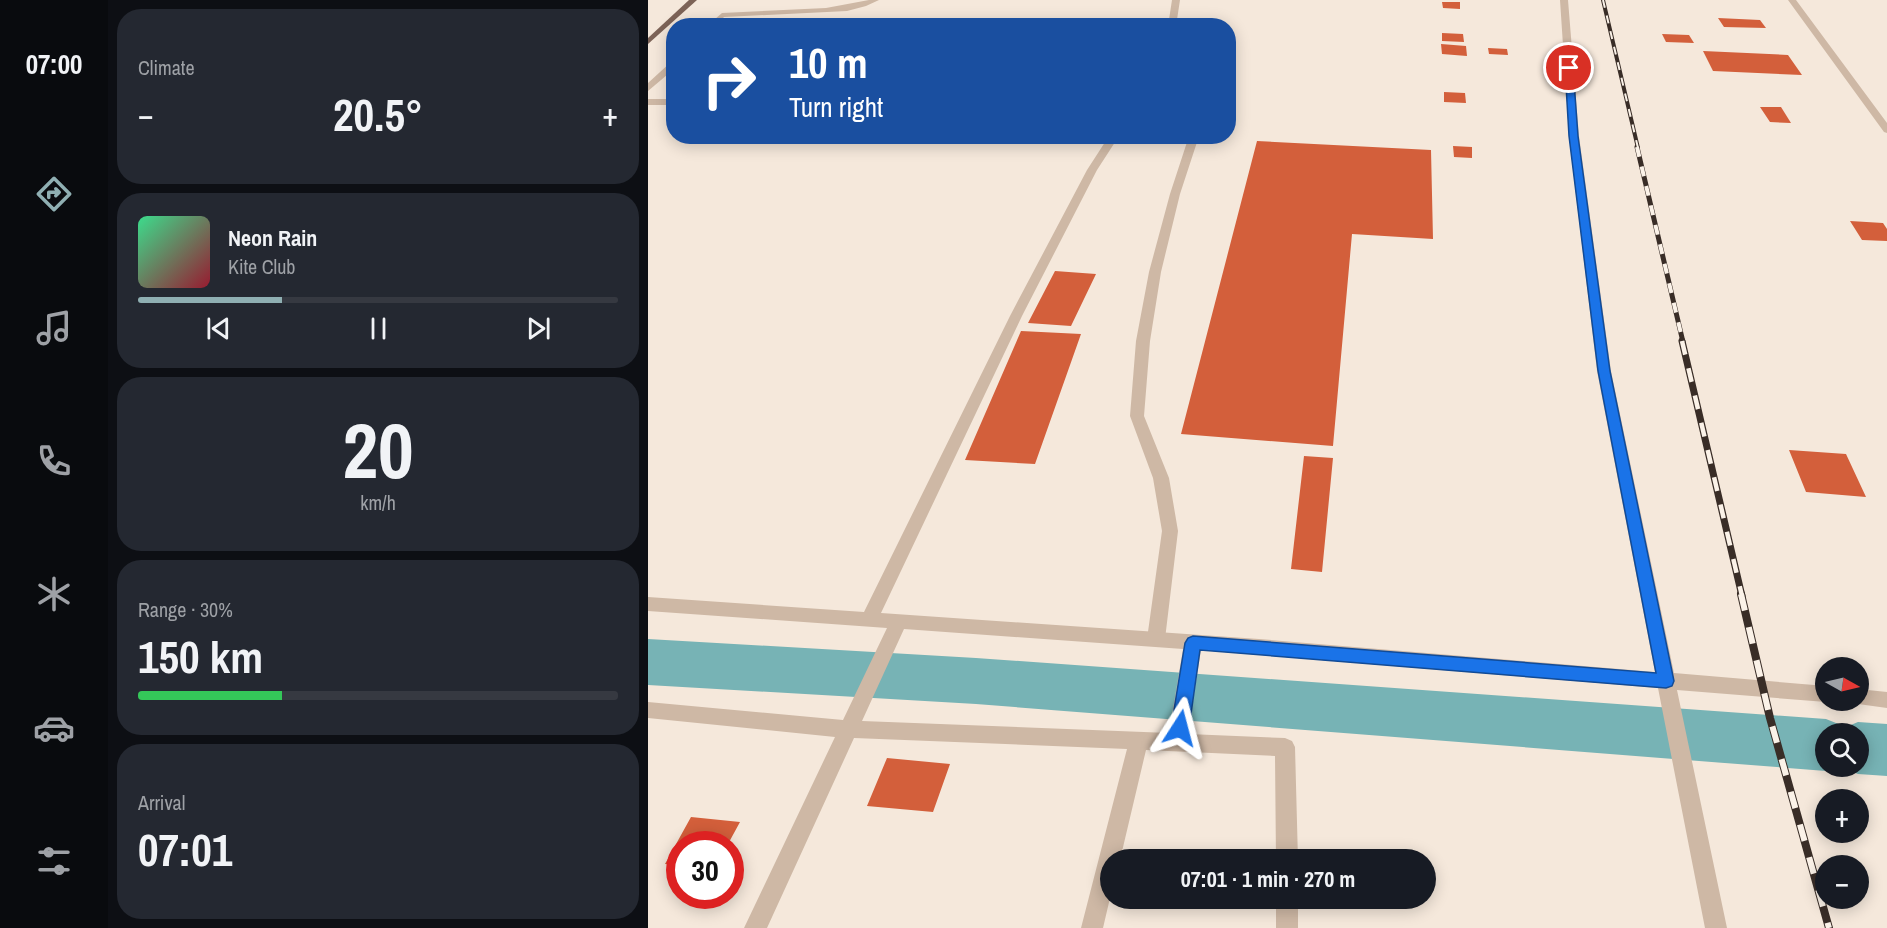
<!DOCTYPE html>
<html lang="en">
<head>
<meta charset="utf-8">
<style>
	:root { --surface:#171b24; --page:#242831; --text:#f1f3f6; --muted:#9ea1a6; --line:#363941; --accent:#8fafb2 }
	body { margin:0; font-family:"Archivo Narrow",sans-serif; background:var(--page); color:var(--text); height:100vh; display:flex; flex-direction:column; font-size:22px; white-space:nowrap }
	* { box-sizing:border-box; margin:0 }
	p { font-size:20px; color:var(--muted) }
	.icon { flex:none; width:33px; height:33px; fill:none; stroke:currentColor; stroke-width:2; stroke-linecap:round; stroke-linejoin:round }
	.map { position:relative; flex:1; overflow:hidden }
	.side { display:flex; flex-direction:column; gap:9px; padding:9px; background:#0d0f14; width:540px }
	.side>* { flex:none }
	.banner { position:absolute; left:18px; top:18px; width:570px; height:126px; border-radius:24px; box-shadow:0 3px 15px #0003; background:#1a4fa0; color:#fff; overflow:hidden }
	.needle { width:39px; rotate:98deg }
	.buttons { position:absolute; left:1167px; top:657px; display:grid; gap:12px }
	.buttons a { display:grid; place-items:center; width:54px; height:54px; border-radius:50%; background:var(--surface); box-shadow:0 3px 15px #0003; font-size:30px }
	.speed { position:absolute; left:18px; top:831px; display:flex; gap:12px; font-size:30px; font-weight:700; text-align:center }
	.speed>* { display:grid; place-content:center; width:78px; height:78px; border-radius:50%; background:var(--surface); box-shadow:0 3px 15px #0003; line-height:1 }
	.speed .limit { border:9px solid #d22; background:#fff; color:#111 }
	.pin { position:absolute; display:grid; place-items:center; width:51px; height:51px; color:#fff; margin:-26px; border:3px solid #fff; border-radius:50%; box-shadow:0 2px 6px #0007 }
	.me { position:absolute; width:66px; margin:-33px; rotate:9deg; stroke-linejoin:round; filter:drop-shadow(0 0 4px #0008) }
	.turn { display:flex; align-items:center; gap:21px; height:126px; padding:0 24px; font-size:27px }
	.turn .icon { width:78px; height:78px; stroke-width:2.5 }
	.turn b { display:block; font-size:42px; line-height:51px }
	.big { font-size:45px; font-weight:700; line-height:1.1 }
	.side .tile { flex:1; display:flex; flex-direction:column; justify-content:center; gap:9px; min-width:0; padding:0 21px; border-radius:24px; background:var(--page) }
	.side .dial { align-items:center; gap:0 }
	.dial b { font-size:78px; line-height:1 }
	.song { display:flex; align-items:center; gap:18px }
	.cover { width:72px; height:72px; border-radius:9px; background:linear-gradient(135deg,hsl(150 70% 55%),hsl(350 70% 35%)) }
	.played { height:6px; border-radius:3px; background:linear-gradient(90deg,var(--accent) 30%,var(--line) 30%) }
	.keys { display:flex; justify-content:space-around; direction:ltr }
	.heat { display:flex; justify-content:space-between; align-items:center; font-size:33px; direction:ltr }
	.charge { height:9px; border-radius:4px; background:linear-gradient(90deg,#34c759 30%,var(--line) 0) }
	.trip { position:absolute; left:452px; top:849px; width:336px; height:60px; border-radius:30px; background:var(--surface); box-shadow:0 3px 15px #0003; font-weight:700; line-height:60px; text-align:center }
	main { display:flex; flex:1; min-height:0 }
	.dock { display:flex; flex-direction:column; width:108px; justify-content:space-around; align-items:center; background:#090b0e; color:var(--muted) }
	.dock .icon { width:42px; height:42px }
	.dock .current { color:var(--accent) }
	.dock b { font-size:27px; color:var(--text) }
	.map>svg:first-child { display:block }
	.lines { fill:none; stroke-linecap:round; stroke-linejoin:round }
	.canal { fill:#77b3b5; fill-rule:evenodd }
	.building { fill:#d35f3b }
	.lane { fill:#ceb8a5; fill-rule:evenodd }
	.street { fill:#ceb8a5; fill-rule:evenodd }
	.primary { fill:#7d6357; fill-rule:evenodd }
	.rail-far3-casing { stroke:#392d27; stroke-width:4 }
	.rail-far2-casing { stroke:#392d27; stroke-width:5 }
	.rail-far1-casing { stroke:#392d27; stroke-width:7 }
	.rail-casing { stroke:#392d27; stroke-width:8 }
	.rail-far3 { stroke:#fbf2e8; stroke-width:2; stroke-dasharray:8; stroke-linecap:butt }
	.rail-far2 { stroke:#fbf2e8; stroke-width:4; stroke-dasharray:10; stroke-linecap:butt }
	.rail-far1 { stroke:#fbf2e8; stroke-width:4.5; stroke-dasharray:14; stroke-linecap:butt }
	.rail { stroke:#fbf2e8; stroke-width:6; stroke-dasharray:17; stroke-linecap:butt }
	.route { fill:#1a73e8; stroke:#114b97; stroke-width:1.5 }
</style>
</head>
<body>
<main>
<nav class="dock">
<b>07:00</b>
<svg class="icon current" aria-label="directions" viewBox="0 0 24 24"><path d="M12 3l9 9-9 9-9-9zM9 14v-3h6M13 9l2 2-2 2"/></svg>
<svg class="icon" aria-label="music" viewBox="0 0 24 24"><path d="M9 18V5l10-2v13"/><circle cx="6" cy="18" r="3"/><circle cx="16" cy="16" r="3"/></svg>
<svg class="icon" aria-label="phone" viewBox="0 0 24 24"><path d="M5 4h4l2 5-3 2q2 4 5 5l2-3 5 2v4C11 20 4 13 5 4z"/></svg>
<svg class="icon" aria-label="climate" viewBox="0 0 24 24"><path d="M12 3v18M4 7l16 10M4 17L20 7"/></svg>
<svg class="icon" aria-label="car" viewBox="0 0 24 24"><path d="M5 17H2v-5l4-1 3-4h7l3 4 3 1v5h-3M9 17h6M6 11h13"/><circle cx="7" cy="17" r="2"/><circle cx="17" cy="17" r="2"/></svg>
<svg class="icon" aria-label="filters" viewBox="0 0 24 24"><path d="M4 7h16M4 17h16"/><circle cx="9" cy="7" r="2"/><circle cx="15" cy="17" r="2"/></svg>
</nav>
<section class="side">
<div class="tile"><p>Climate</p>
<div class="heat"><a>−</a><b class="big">20.5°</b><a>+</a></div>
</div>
<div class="tile">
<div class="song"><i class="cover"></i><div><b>Neon Rain</b><p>Kite Club</p></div></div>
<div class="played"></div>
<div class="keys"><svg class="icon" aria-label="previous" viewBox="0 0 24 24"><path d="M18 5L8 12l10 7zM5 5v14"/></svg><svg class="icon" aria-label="pause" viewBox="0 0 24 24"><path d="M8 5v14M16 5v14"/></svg><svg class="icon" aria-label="next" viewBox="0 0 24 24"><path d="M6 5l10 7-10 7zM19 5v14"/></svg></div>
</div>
<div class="tile dial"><b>20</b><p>km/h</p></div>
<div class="tile"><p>Range · 30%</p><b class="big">150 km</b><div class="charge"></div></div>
<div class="tile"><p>Arrival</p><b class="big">07:01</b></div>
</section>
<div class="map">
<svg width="1239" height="928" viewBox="0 0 1239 928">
	<rect width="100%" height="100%" fill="#f5e8db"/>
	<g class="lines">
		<path class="canal" d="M0 639 328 658 1178 719 1198 727 1210 722 1239 724V776L1210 774 1190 766H1210V734H1178V766H1190L1178 771 328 704 0 685Z"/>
	</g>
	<path class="building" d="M794 2H812V9L795 8Z
		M1070 18 1112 20 1118 28 1076 27Z
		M794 33 815 34 816 42 794 41Z
		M1014 34 1041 35 1046 43 1018 42Z
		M793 44 818 46 819 56 794 54Z
		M840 48 859 49 860 55 841 54Z
		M1055 51 1140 55 1154 75 1065 71Z
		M796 92 817 93 818 103 796 102Z
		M1112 107H1133L1143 123 1122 122Z
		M609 141 783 150 785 239 704 234 685 446 533 434Z
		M805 146 824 147V158L806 157Z
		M1202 221 1235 223 1239 229V241L1214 240Z
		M407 271 448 274 423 326 380 323Z
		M373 331 433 334 387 464 317 460Z
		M1141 450 1198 454 1218 497 1158 492Z
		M656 456 685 458 674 572 643 569Z
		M239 758 302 764 285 812 219 806Z
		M43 817 92 822 80 844H32V865L17 864Z"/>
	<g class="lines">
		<path class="lane" d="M221 0H231L218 6 199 11 76 17 68 26H59L74 13 178 8Z
			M23 62H26V69L0 91V83Z
			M0 99H26V105H0Z
			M541 136H551L532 194 513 272 502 341 496 416 521 478 530 531 517 639 514 644 508 646 502 644 499 639 514 531 505 478 482 416 488 341 501 272 522 194Z"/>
		<path class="street" d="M524 0H532L528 26H520Z
			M912 0H920L931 136 963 371 1026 673 1178 686V700H1183L1178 702 1029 690 1079 928H1057L1010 688 553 650 540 734 637 738 644 741 647 747 650 860H628L627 756 498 750 472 860H462V898L455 928H433L479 749 206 738 119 928H96L187 737 0 718V702L195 720 239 628 0 611V597L216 612 362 316 439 170 461 136H471L449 170 374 316 233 613 611 639 1007 672 949 371 921 136ZM256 629 535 649 521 733 214 721Z
			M1140 0H1148L1239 123V133L1236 132Z
			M1210 689 1239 692V708L1203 703 1202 700H1210Z
			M628 898H650V928H628Z"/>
		<path class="primary" d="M41 0H49L0 44V38Z"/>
		<g class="rail-far3-casing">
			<path id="rail-far3" d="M955 0 990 148"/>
		</g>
		<g class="rail-far2-casing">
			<path id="rail-far2" d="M989 147 1035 342"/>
		</g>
		<g class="rail-far1-casing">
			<path id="rail-far1" d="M1034 341 1094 596"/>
		</g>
		<g class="rail-casing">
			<path id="rail" d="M1093 594 1122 718 1181 928"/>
		</g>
		<use href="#rail-far3" class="rail-far3"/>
		<use href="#rail-far2" class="rail-far2"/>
		<use href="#rail-far1" class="rail-far1"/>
		<use href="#rail" class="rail"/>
	</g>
	<path class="route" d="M921 66 925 68 930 136 962 371 1026 681 1024 686 1018 688 552 650 541 728 538 733 532 735 526 733 523 728 537 643 540 638 545 636 1008 673 950 371 921 136 917 68Z"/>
</svg>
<div class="buttons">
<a><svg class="needle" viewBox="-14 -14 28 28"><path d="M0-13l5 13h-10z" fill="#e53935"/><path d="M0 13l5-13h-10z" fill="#9ea1a6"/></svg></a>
<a><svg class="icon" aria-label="search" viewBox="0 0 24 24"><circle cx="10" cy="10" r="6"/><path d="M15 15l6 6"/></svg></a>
<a>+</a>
<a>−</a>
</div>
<div class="speed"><div class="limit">30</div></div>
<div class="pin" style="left:921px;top:68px;background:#d93025"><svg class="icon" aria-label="arrive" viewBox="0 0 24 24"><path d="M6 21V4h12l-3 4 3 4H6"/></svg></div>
<svg class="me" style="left:532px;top:728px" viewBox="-20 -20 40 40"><path d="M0-17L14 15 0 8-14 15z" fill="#1a73e8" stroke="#fff" stroke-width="4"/></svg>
<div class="trip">07:01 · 1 min · 270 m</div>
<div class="banner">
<div class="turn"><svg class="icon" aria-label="right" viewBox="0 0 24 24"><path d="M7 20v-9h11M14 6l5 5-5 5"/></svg><div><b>10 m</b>Turn right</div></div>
</div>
</div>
</main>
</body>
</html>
